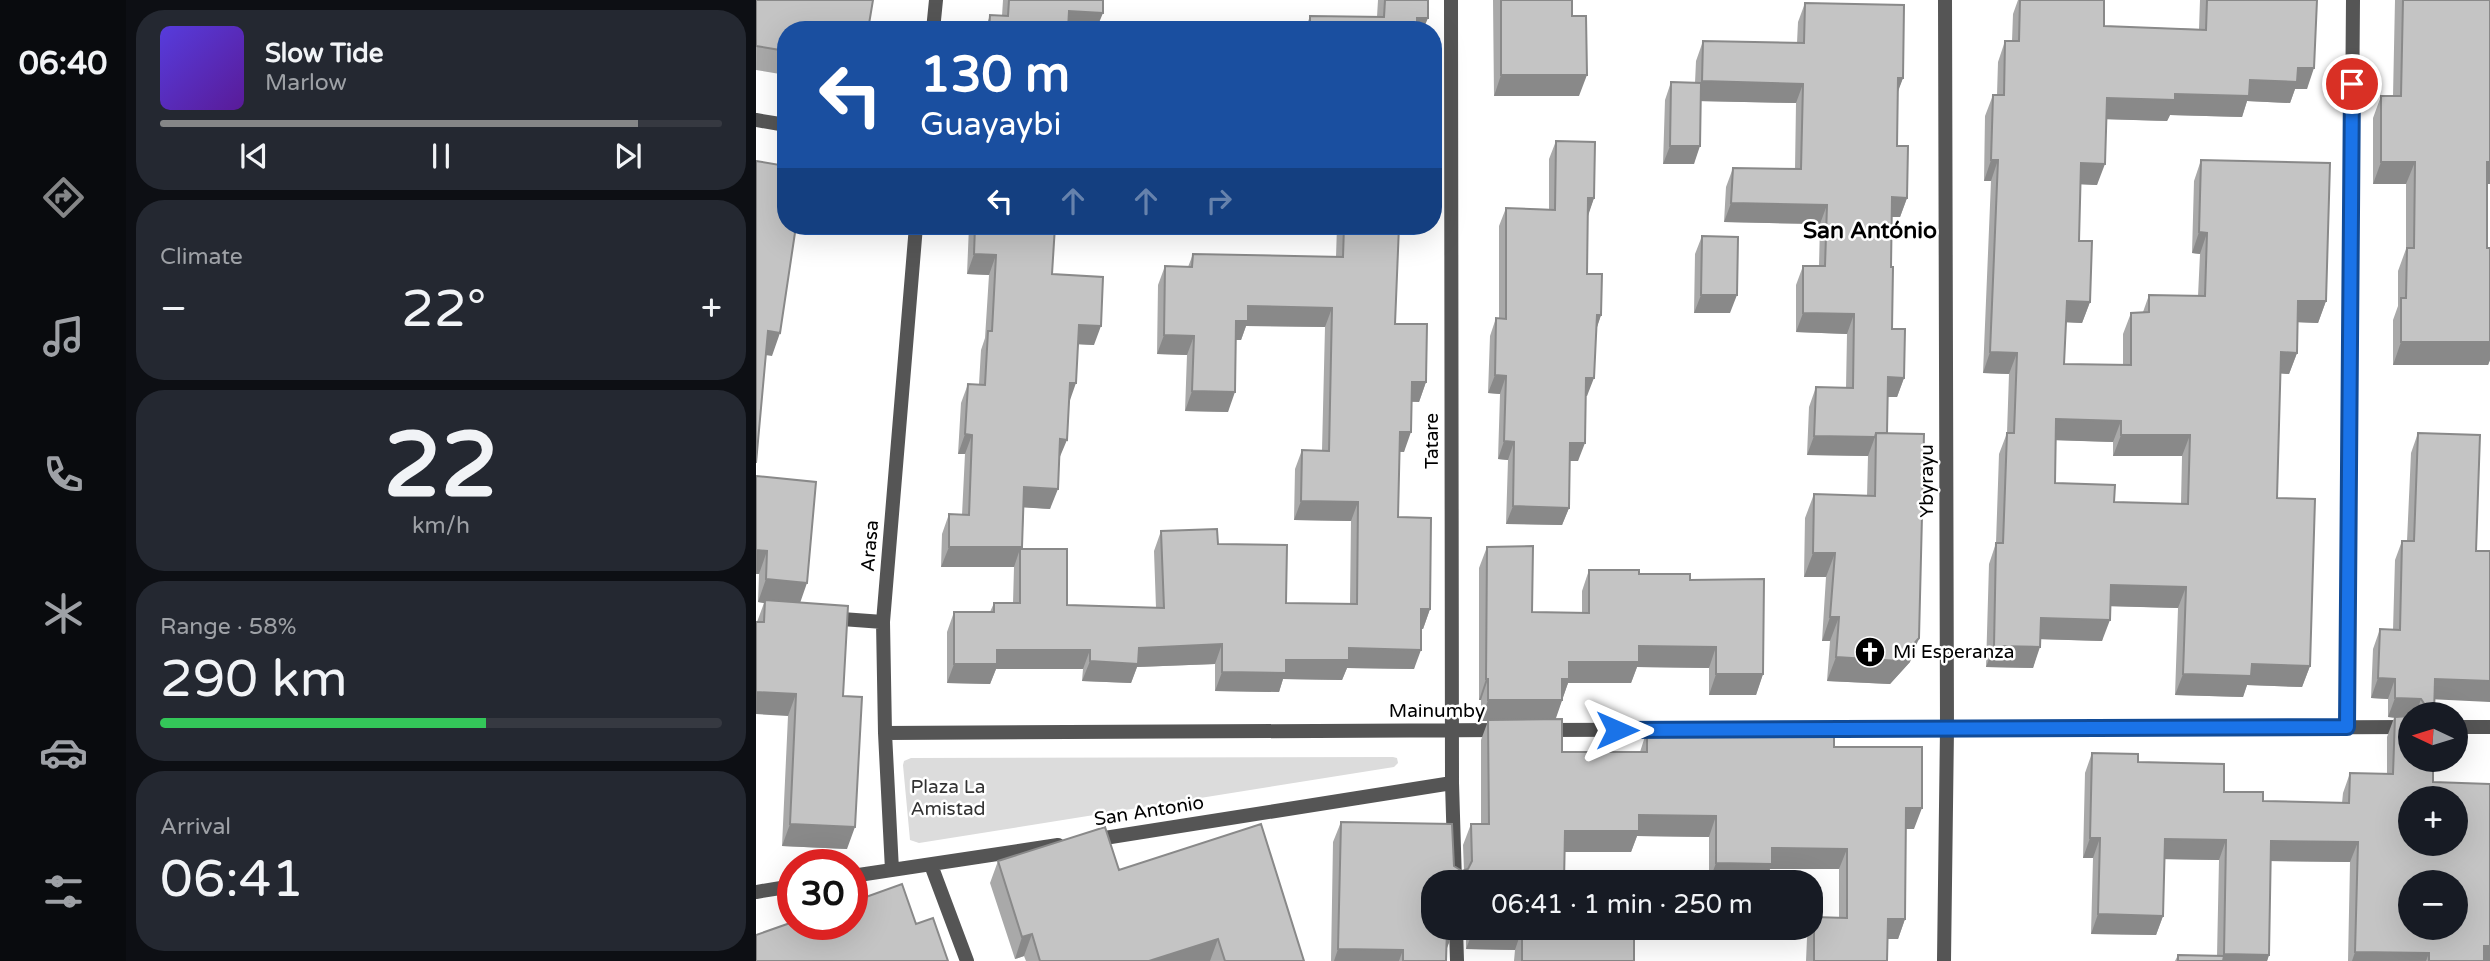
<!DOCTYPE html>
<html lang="en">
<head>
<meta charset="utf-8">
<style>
	:root { --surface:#171b24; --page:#242831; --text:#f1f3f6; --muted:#9ea1a6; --line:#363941; --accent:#858687 }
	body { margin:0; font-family:"Varela Round",sans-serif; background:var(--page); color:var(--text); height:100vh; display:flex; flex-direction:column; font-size:26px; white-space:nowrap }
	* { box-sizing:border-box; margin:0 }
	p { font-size:23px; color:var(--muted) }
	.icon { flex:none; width:38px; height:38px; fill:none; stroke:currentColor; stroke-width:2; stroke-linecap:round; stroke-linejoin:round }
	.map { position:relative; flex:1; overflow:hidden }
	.panel { display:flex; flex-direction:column; gap:10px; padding:10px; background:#0d0f14; width:630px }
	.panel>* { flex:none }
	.hud { position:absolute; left:21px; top:21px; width:665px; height:214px; border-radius:28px; box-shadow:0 7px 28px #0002; background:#1a4fa0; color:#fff; overflow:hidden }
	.needle { width:46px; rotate:274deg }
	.controls { position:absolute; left:1642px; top:702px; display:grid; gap:14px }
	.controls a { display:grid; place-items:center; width:70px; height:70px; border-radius:50%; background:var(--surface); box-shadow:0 7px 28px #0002; font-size:35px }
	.speed { position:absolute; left:21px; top:849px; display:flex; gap:14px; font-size:35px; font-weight:700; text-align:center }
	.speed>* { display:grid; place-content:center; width:91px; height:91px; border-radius:50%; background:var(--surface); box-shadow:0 7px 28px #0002; line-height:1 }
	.speed .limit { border:10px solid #d22; background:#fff; color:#111 }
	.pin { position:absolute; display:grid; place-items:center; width:60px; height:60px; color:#fff; margin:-30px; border:4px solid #fff; border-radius:50%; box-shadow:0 2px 7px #0007 }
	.me { position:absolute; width:77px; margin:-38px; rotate:90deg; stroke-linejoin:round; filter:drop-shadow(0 0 5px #0008) }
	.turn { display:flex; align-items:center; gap:24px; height:147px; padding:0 28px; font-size:32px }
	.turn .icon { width:91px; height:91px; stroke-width:2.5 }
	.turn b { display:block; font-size:49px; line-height:60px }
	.lanes { display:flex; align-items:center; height:66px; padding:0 28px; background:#0003; justify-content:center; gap:35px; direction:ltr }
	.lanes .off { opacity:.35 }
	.big { font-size:52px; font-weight:600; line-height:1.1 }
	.panel .tile { flex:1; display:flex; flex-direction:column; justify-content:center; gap:10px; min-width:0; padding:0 24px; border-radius:28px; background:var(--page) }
	.panel .dial { align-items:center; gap:0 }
	.dial b { font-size:91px; line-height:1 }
	.song { display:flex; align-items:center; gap:21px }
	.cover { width:84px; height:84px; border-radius:10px; background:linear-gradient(135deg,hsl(250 70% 55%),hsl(270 70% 35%)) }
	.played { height:7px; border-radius:4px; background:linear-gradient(90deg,var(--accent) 85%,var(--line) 85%) }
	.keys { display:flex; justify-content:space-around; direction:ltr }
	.heat { display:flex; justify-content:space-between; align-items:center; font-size:38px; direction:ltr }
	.charge { height:10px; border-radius:5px; background:linear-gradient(90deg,#34c759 58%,var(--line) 0) }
	.trip { position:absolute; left:665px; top:870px; width:402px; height:70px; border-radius:28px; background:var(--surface); box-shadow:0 7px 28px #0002; font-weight:600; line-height:70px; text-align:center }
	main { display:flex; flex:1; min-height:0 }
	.tabs { display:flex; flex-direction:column; width:126px; justify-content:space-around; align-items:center; background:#090b0e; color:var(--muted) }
	.tabs .icon { width:49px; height:49px }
	.tabs .selected { color:var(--accent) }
	.tabs b { font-size:32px; color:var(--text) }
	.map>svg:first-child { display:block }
	.green { fill:#dcdcdc }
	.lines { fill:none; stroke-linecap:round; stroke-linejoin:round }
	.minor { stroke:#555; stroke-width:14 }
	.tertiary { stroke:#555; stroke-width:14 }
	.wall { fill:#a9a9a9; fill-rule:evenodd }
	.shaded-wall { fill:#898989 }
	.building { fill:#c4c4c4; stroke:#898989; stroke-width:2; fill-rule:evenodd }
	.route-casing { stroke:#114b97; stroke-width:18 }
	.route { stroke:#1a73e8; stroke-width:12 }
	.labels { text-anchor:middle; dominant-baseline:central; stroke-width:5; stroke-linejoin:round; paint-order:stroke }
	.street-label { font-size:19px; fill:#000; stroke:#fff }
	.poi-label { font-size:19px; fill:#000; stroke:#fff; text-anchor:start }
	.park-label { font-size:19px; fill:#333; stroke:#fff }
	.quarter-label { font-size:23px; font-weight:bold; fill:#000; stroke:#fff }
</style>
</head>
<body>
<main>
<nav class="tabs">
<b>06:40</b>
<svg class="icon selected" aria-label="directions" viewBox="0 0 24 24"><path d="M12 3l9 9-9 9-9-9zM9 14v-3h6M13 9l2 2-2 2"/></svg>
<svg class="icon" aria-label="music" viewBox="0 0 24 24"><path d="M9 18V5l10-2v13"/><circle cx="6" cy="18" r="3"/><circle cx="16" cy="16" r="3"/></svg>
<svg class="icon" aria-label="phone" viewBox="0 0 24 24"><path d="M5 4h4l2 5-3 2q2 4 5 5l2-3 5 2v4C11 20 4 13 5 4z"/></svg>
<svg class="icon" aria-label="climate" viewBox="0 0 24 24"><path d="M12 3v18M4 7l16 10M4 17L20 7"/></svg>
<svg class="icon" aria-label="car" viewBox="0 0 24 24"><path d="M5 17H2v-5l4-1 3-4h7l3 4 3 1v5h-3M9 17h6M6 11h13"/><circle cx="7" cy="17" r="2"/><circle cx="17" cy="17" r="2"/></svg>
<svg class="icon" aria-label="filters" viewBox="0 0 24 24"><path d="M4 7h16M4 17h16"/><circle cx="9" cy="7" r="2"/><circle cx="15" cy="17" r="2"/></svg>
</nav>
<section class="panel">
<div class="tile">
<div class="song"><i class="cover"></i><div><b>Slow Tide</b><p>Marlow</p></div></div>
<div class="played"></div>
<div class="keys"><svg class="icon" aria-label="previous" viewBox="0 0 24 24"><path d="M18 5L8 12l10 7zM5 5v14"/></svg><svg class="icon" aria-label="pause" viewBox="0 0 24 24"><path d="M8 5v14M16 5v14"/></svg><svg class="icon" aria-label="next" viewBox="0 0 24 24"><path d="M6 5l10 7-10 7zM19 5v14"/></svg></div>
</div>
<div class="tile"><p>Climate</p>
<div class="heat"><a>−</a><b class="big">22°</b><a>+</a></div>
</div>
<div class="tile dial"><b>22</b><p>km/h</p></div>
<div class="tile"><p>Range · 58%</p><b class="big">290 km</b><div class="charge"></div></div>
<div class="tile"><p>Arrival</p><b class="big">06:41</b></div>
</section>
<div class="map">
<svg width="1734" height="961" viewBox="0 0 1734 961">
	<rect width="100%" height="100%" fill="#fff"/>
	<path class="green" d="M637 757 641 758 642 763 638 767 163 843 154 840 147 765 148 761 155 758Z"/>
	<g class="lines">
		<path class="minor" d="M695 0 696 783 699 882
			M72 618 127 622
			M1699 727H1734
			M1591 728 1597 0
			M787 730 1654 727
			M129 733 746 730
			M336 840 696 783
			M175 865 211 961
			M136 870 129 733 127 622 160 226
			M96 876 302 845
			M0 892 37 886
			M700 928 701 961
			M1188 961 1191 729 1189 0"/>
		<path class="tertiary" d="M177 30 180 0
			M0 120 30 125"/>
	</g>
	<path class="wall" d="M0 0 30 30V75L0 70Z
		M247 0H347L340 30H229L234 15 246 16Z
		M622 0H672L667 30H549L554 16 621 17Z
		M737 0H816V16L823 96H738Z
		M1262 0H1348V26L1443 29 1444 0H1561L1551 89H1539L1534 103 1491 101 1486 117 1414 115 1411 121 1350 119 1341 185 1324 184 1323 241 1334 302 1326 323 1310 322 1308 364 1367 365V334L1375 313 1387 312 1393 295 1442 296 1444 254 1436 253 1438 181 1445 160 1570 301 1562 323 1542 322 1541 353 1533 374 1524 373 1521 498 1554 666 1546 687 1491 685 1487 697 1419 695 1422 608 1354 606 1346 641 1285 639 1277 668 1230 667 1233 564 1240 543 1243 454 1251 433 1253 374 1227 373 1235 181H1228L1229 116 1237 95H1241L1242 62 1249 41H1256L1257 14ZM1300 440 1357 442V456H1426L1425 504 1358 502 1299 483Z
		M1639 0H1734V184H1731V248H1734V360L1732 365H1637V320L1642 306V271L1650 249V184H1617V118L1625 96H1637Z
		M1049 3 1147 78 1142 90 1141 146 1151 198 1144 217H1136L1135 267 1136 329 1148 378 1141 397H1132L1131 433 1154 662 1134 684 1071 681 1074 641H1066L1070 577H1048L1049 518 1058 494 1111 496 1112 456 1051 455 1053 407 1060 387 1090 388 1091 334 1040 332V285L1047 266H1063L1064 224 968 222 970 187 977 168 1039 169 1040 103 945 101 938 164H907L909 100 915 82 939 83 940 61 947 41 1041 43 1042 22Z
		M800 141 838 198 832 214 831 274 845 315 840 330 831 396H830L822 461H814L813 508 806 525 750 524 752 460 742 459 744 394 732 393 734 336 740 318 743 319V226L750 208 793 209V159Z
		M213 226H299L296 274 338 345 322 344 294 509 268 507 266 549 311 605 400 608 398 551 405 531 462 544 530 603 594 604 595 521 538 520 539 469 546 450H566L569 327 490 326 485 340H480L472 412 429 411 431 355 401 354 402 285 409 266 432 267 437 254 580 257 581 226H643L639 324 670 382 663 402H656L648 452H643L642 517 674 609 667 629 665 628 658 669 591 668 586 680 527 679 523 692 459 691V664L381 667 375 683 326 681 327 669H240L234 684 191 683V632L198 612H234L238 603H257L258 567H185L186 534 193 514 206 515 209 454H202L205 403 212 384H223L225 350 229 338 233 275 211 274Z
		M946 236 974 313H938L939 254Z
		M1662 433 1679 699 1678 714H1654L1677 782 1734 961H1592L1594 862 1515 861 1513 955 1511 961H1419L1422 955 1461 956 1463 860 1408 859 1407 916 1400 935 1335 934 1337 858H1327L1329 773 1336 753 1382 762 1468 792 1507 801 1586 803 1587 793 1594 773 1631 774V737L1638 718 1632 717V699L1615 698 1617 649 1624 629 1637 630 1639 560 1646 541H1651L1655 453Z
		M0 476 44 602 87 696 91 849 26 846 32 716 1 622 8 603 2 602 3 574H0Z
		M731 547 776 612 826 613V591L833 570 934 580 1007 674 1000 695H953V668L881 667 875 683H812L799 719 806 752H884L891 730 1017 737 1078 747 1158 829H1150L1149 919 1142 939H1131V961H1050L1051 938 1054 928H1055L1058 917H1083V869H1014L1009 882H953V837L881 836 875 852H809L677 882 691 948 690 961H575L577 842 585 822 698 866 706 871 708 870 707 845 715 824H725V740L732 721H725V700H723V568Z
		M242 861 363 870 548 961H270L268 956 259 959 234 883Z
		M710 928H807V929L878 961H758L759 950 710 949Z"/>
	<path class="shaded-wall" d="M313 11 347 13 340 30H306Z
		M661 18H672L667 30H657Z
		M1542 68H1558L1551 89H1539L1534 103 1491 101 1486 117 1414 115 1411 121 1343 119 1351 98 1419 94 1494 80Z
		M745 75H831L823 96H738Z
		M1142 78H1147L1140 97Z
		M946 81 1047 84 1040 103 939 101Z
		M914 146H944L938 164H907Z
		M1235 160H1242L1235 181H1228Z
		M1625 162H1659L1650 184H1617Z
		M1731 162H1734V184H1722Z
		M1325 163 1349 164 1341 185 1317 184Z
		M1136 197 1151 198 1144 217H1129Z
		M832 198H838L832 216Z
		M975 203 1071 205 1064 224 968 222Z
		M1443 232 1451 233 1444 254 1436 253Z
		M218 254 240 255 233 275 211 274Z
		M945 295H981L974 313H938Z
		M1311 301 1334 302 1326 323 1303 322Z
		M1542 301H1570L1562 323 1535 322Z
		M492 306 576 308 569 327 490 326 485 340H473L480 321Z
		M1047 313 1098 314 1091 334 1040 332Z
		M841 315H845L839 333Z
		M323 325 345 326 338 345 316 344Z
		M12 331 24 333 16 356 3 354Z
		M408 335 438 336 431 355 401 354Z
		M1645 342H1734V360L1732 365H1637Z
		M1234 352 1261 353 1253 374 1227 373Z
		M1525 352 1541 353 1533 374 1517 373Z
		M739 375 750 376 744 394 732 393Z
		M1132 377 1148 378 1141 397H1125Z
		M830 378H838L831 396H823Z
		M656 382H670L663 402 649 401Z
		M314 383H320L313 403Z
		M436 391 479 392 472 412 429 411Z
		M1300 419 1365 421 1357 442 1293 440Z
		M644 432H655L648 452 636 451Z
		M209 434 216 435 209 454H202Z
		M1365 435H1434L1426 456H1357Z
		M1058 436 1119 437 1112 456 1051 455Z
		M304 439 311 440 303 459Z
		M748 441 758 442 752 460 742 459Z
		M814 443H829L822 461H808Z
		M268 487 302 489 294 509 261 507Z
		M545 501 602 502 595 521 538 520Z
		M757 506 813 508 806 525 750 524Z
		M193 547H266L264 553V549L258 567H185Z
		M0 550 11 551 3 574H0Z
		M1057 553H1079L1070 577H1048Z
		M10 579 51 583 43 606 9 600 8 603 2 602Z
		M1355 585 1430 587 1422 608 1347 606Z
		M665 609H674L667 629 658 628Z
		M1074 617H1083L1074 641H1066Z
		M1285 618 1354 620 1346 641 1278 639Z
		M1163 638 1154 662 1134 684 1071 681 1080 657Z
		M466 644 459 664 381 667 375 683 326 681 334 661 383 648Z
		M883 646 960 647 953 668 881 667 875 683H812L799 721H725L732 700 813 662Z
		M1238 646 1284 647 1277 668 1230 667Z
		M593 648 665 650 658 669 591 668 586 680 527 679 523 692 459 691 466 672Z
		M241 650H334L327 669H240L234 684 191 683 198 664Z
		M1496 664 1554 666 1546 687 1491 685 1487 697 1419 695 1427 674Z
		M960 674H1007L1000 695H953Z
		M1622 678 1639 679 1632 699 1615 698Z
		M730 679H732L725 700H723Z
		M1679 679 1734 681V702L1672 699Z
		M0 692 40 694 32 716 0 714Z
		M1639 698 1665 699 1660 714H1654V718L1632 717Z
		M1150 808H1166L1158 829H1142Z
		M883 815 960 816 953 837 881 836 875 852H802L809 831Z
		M34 824 99 827 91 849 26 846Z
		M1334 838H1344L1337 858H1327Z
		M1409 839 1470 840 1463 860 1401 859Z
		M1515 841 1602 842 1594 862 1508 861Z
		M1016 848 1091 849 1083 869H1014L1009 882H953L960 863Z
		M1342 914 1407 916 1400 935 1335 934Z
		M1132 919H1149L1142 939H1124Z
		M690 928H699L691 948H683Z
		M718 928 766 929 759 950 710 949Z
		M276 934 268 956 259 959 266 937Z
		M462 939 454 961H393Z
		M1728 946H1734V961H1723Z
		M582 949 647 950 643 961H578Z
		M1599 952 1673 953 1670 961H1596Z
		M1468 954 1513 955 1511 961H1466Z"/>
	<path class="building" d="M0 0H117L112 30H30V51L0 46Z
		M253 0H347V13L313 11 312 30H233L234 15 252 16Z
		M629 0H672V18H661V30H554V16L628 17Z
		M745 0H816V16H830L831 75H745Z
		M1264 0H1348V26L1450 30 1451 0H1561L1558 68H1542L1541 82 1494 80 1493 96 1419 94V100L1351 98 1349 164 1325 163 1323 241H1336L1334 302 1311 301 1308 364 1375 365V313L1393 312V295L1449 296 1451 233 1443 232 1445 160 1574 163 1570 301H1542L1541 353 1525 352 1521 498 1559 499 1554 666 1496 664 1495 676 1427 674 1430 587 1355 585 1354 620 1285 618 1284 647 1238 646 1240 543H1247L1251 433H1258L1261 353 1234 352 1242 160H1235L1237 95H1248L1249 41H1263ZM1300 419 1365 421V435H1434L1432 504 1358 502 1359 485 1299 483Z
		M1647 0H1734V162H1731V248H1734V342H1645V298H1650L1651 248H1658L1659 162H1625V96H1645Z
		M1049 3 1148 5 1147 78H1142L1141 146H1152L1151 198 1136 197 1135 267H1137L1136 329H1149L1148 378 1132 377 1131 433H1120L1119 437 1058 436 1060 387 1097 388 1098 314 1047 313V266H1069L1071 205 975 203 977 168 1045 169 1047 84 946 81 947 41 1048 43Z
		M915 82 945 83 944 146H914Z
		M800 141 839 142 838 198H832L831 274H846L845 315H841L838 378H830L829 443H814L813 508 757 506 758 442 748 441 750 376 739 375 740 318 750 319V208L799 210Z
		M0 161 30 166V226H40L24 333 12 331 0 463Z
		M219 226H299L296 274 347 277 345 326 323 325 320 383H314L311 440 304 439 302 489 268 487 266 547H193V514L213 515 216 435 209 434 212 384 229 385 232 331H236L240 255 218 254Z
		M588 226H643L639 324H671L670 382H656L655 432H644L642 517 675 518 674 609H665V650L593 648V660H530V673L466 672V644L383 648 382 664 334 661V650H241V664H198V612H238V603H264V549H311V605L408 608 405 531 461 529 462 544 531 545 530 603 601 604 602 502 545 501 546 450 573 451 576 308 492 306V321H480L479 392 436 391 438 336 408 335 409 266 436 267 437 254 587 257Z
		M946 236 982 237 981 295H945Z
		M1120 433 1168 434 1163 638 1143 661 1080 657 1083 617H1074L1079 553H1057L1058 494 1119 496Z
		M1662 433 1724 435 1720 551H1734V681L1679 679 1678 714H1667L1671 708 1665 699 1639 698V679L1622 678 1624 629 1644 630 1646 541H1658Z
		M0 476 60 482 51 583 10 579 11 551 0 550Z
		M777 546 776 612 833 613V570H883V574H934V580L1008 579 1007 674H960V647L883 646V662H813V679H806V700H732V679H730L731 547Z
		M9 600 92 606 87 696 106 697 99 827 34 824 40 694 0 692V622H8Z
		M1654 716V760H1677V782L1734 784V946H1728V961H1673V953L1599 952 1602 842 1515 841 1513 955 1468 954 1470 840 1409 839 1407 916 1342 914 1344 838H1334L1336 753 1382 754V762L1468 764V792H1507V801L1593 803 1594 773 1637 774 1639 717ZM1654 798H1699V844H1654ZM1654 882H1699V928H1654Z
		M806 719V752H891V730L1017 733V737L1078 736V747H1166V808H1150L1149 919H1132L1131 961H1058V917L1091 918V849L1016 848V864L960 863V816L883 815V831H809L808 882H677V928H691L690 961H647V950L582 949 585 822 696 824 698 866 706 871 712 869 716 861 715 824H733L732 720Z
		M505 824 548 961H469L462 939 393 961H284L276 934 266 937 242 861 349 827 363 870Z
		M146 884 160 924 177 918 192 961H0V935L37 922V924H96V902Z
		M718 928H807V929H878V961H766V929Z
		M1422 955 1468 956 1467 961H1422Z"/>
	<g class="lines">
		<g class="route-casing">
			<path id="route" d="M861 730 1591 727 1596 84"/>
		</g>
		<use href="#route" class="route"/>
	</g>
	<defs>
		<g id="church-disc" transform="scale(1.575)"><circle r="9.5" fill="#000" stroke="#fff"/><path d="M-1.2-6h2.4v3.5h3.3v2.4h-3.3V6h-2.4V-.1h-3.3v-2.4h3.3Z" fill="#fff"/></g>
	</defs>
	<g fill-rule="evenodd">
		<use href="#church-disc" x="1114" y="652"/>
	</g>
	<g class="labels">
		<g class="street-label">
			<text transform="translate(676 441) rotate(-90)">Tatare</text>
			<text transform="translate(1171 481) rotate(-90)">Ybyrayu</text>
			<text transform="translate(114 546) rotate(-85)">Arasa</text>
			<text x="681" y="711">Mainumby</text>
			<text transform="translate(393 811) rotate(-9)">San Antonio</text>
		</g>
		<g class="poi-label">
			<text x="1137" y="652">Mi Esperanza</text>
		</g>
		<g class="park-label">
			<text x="192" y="787">Plaza La<tspan x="192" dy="22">Amistad</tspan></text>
		</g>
		<g class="quarter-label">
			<text x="1114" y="231">San António</text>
		</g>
	</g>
</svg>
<div class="controls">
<a><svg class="needle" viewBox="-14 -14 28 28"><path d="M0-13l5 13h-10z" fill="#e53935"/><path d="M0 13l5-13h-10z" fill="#9ea1a6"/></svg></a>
<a>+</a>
<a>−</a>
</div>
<div class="speed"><div class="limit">30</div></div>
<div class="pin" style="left:1596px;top:84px;background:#d93025"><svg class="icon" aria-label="arrive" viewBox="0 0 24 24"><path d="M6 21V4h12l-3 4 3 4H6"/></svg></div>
<svg class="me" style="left:861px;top:730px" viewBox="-20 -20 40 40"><path d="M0-17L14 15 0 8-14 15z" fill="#1a73e8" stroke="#fff" stroke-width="4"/></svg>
<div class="trip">06:41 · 1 min · 250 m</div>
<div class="hud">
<div class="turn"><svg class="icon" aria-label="left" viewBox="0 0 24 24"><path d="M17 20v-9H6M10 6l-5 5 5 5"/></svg><div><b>130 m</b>Guayaybi</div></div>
<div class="lanes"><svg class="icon" aria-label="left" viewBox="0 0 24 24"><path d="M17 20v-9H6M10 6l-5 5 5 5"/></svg><svg class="icon off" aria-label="ahead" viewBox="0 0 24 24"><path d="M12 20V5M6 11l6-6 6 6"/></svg><svg class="icon off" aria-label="ahead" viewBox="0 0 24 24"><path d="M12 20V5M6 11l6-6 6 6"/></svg><svg class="icon off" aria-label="right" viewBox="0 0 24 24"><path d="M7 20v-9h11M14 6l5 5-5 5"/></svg></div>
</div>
</div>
</main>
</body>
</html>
